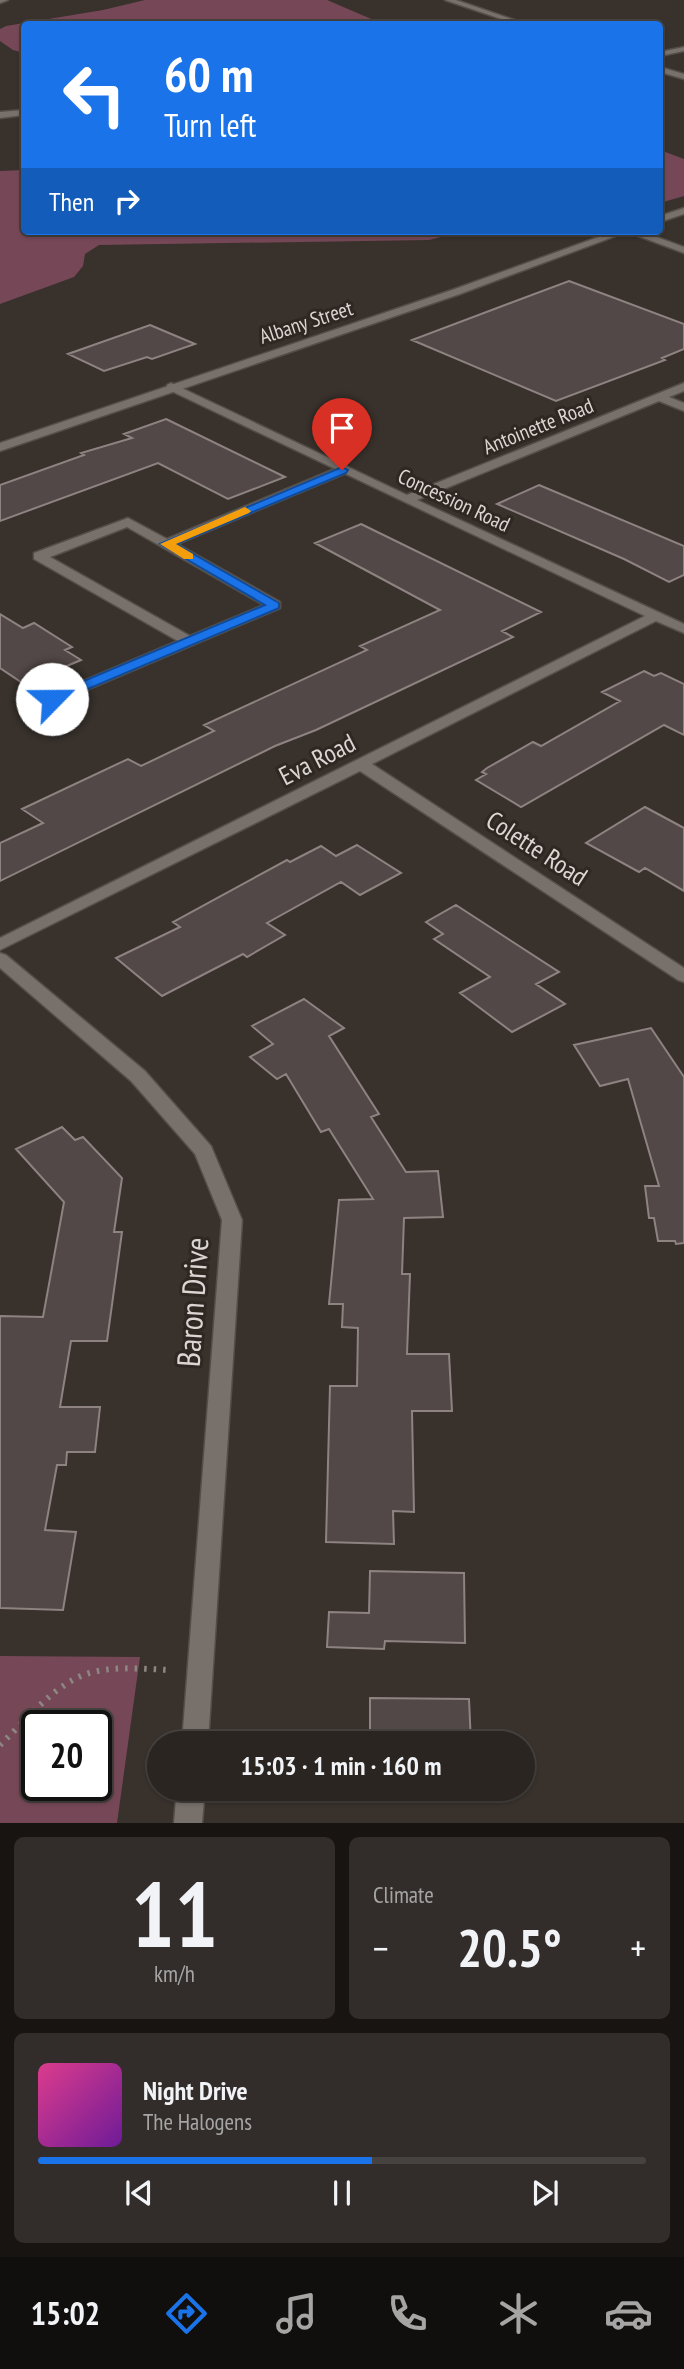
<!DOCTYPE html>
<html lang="en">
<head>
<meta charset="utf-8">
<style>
	:root { --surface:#2a2521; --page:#322d2a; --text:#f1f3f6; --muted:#a5a5a5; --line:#46423f; --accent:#1a73e8 }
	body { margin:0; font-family:"PT Sans Narrow",sans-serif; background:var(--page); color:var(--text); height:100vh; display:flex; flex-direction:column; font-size:26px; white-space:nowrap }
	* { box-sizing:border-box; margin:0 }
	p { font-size:23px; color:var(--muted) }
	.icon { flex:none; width:38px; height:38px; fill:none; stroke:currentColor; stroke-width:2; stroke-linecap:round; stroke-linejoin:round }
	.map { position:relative; height:1823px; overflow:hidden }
	.side { display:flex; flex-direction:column; gap:14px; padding:14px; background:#171412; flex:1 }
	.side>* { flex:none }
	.hud { position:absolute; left:21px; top:21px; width:642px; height:214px; border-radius:7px; box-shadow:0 2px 5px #0004,0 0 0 2px var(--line); background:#1a73e8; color:#fff; overflow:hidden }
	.speed { position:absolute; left:21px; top:1710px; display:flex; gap:14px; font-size:35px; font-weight:700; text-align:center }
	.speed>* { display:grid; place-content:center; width:91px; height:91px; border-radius:50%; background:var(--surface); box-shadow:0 2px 5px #0004,0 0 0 2px var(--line); line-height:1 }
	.speed .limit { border:4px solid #111; border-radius:10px; background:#fff; color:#111 }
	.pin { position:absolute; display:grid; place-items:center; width:60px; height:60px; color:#fff; margin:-72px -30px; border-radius:50% 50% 50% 0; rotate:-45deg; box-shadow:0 0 7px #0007 }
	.pin .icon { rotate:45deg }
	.me { position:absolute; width:77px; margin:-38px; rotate:67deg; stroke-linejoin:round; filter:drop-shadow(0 0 5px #0008) }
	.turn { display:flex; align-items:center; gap:24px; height:147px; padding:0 28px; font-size:32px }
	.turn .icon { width:91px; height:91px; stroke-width:2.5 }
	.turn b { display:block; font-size:49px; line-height:60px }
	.then { display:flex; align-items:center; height:66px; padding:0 28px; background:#0003; gap:14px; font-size:26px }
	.big { font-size:52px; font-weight:800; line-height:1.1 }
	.side .card { flex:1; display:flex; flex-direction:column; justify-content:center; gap:10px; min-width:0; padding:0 24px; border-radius:10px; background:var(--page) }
	.side .dial { align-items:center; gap:0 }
	.dial b { font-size:91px; line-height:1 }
	.song { display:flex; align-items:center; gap:21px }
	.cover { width:84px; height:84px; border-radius:10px; background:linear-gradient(135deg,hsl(330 70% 55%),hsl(280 70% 35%)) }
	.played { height:7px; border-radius:4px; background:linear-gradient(90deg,var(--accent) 55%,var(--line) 55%) }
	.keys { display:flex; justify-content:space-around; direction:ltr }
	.heat { display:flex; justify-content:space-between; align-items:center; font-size:38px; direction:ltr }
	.side .tiles { flex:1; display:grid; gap:14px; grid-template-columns:1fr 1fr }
	.card:last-child { grid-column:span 2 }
	.trip { position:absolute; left:147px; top:1731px; width:388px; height:70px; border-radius:35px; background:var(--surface); box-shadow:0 2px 5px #0004,0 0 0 2px var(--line); font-weight:800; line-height:70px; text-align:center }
	.dock { display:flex; height:112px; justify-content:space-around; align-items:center; background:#110f0d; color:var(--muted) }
	.dock .icon { width:49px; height:49px }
	.dock .selected { color:var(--accent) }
	.dock b { font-size:32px; color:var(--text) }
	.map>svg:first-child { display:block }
	.green { fill:#764857; fill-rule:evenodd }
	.building { fill:#524847; stroke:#8e8381; stroke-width:2 }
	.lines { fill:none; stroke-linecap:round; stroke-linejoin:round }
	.service-casing { stroke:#544e49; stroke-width:3 }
	.minor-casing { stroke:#544e49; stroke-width:3 }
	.tertiary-casing { stroke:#544e49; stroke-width:3 }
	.secondary-casing { stroke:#544e49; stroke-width:3 }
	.path { stroke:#8d8783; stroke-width:6; stroke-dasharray:2.5 7; stroke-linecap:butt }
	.service { fill:#78706a; fill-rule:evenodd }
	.minor { fill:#78706a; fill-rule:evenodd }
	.tertiary { fill:#78706a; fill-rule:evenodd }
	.secondary { fill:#78706a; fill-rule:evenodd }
	.route { fill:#1a73e8; stroke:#114b97; stroke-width:2 }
	.slow { fill:#f59e0b }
	.labels { text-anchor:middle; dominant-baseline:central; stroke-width:6; stroke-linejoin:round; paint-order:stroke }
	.far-street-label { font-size:21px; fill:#dbd6d3; stroke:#2e2722 }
	.street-label { font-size:26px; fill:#dbd6d3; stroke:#2e2722 }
	.near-street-label { font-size:32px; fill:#dbd6d3; stroke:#2e2722 }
</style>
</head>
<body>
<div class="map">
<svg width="684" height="1823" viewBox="0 0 684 1823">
	<rect width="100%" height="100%" fill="#38312c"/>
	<path class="green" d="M145 0H327L383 24H24V53L13 50 0 41V29L6 26 103 10Z
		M660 150 684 159V196L660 203Z
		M24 170V231H465L429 240 99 245 85 254 83 266 74 277 0 304V171Z
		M0 1656 140 1657 117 1823H0ZM37 1726H96V1785H37Z"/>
	<path class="building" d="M569 281 684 324V349L662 358 665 360 556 401 412 340Z
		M150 325 195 344 152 359 147 357 104 371 68 354Z
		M166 419 285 477 228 499 158 463 0 521V485L84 455 81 453 132 438 124 434Z
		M539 485 684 546V575L669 582 624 559 497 504Z
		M361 524 541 612 502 631 513 637 316 730 275 746 0 881V843L43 823 22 809 128 759 141 766 214 731 204 725 367 650 360 646 440 610 315 543Z
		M0 614 23 628 34 623 72 647 65 650 81 660 24 684 0 668Z
		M644 671 654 676 661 673 684 684V735L664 725 521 807 476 780 486 774 482 772 487 768 533 742 541 746 620 701 602 692Z
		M645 807 684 828V891L645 868 639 872 586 843Z
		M357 845 401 873 360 895 341 882 267 923 285 935 247 957 243 954 162 996 116 958 180 927 173 922 287 860 290 862 321 846 336 856Z
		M456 905 559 972 536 984 565 1004 512 1032 460 993 490 977 434 939 443 934 426 922Z
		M304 999 344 1028 329 1036 379 1114 371 1117 406 1172 438 1171 443 1217 404 1218 402 1274H410L407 1354H449L452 1411H412L414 1512 393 1511 394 1544 326 1542 330 1386H357L358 1328 342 1327 343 1304H329L339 1200 373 1199 329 1129 321 1132 286 1074 277 1079 250 1057 273 1044 252 1026Z
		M651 1028 684 1077V1243L676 1244 675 1241H658L654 1218H649L645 1186H659L628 1079 600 1086 574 1045Z
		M62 1127 75 1140 83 1137 122 1178 114 1232H122L107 1341H71L60 1407H100L95 1452H67L66 1465H57L45 1530 76 1532 63 1610 0 1608V1316L43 1317 64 1202 16 1149Z
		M370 1571 464 1573 465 1643 385 1641 384 1649 327 1647 329 1612 369 1613Z
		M370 1698 469 1699 471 1743H322V1735H370Z
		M321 1788H379V1797L321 1796Z"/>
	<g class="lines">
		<g class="service-casing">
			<path id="service" d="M342 466 348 470 346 473 177 544 280 602V608L58 702H48L45 699 48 696 178 641 34 559V553L128 518 167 539ZM127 527 264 605 190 636 50 557Z"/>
		</g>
		<g class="minor-casing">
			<path id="minor" d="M445 0H456L526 24H516Z
				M684 47V51L660 56V52Z
				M660 67 684 74V79L660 72Z
				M24 110V115L0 118V112Z
				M625 231H640L684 247V253Z
				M171 383 407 495 684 383V391L669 397 684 403V411L659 401 417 500 684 624V633L656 621 372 764 684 968V982L678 980 360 771 0 950V938L645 616 167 389V385Z
				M0 953 6 955 145 1071 211 1146 242 1220 208 1743H182L222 1220 195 1154 131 1081 0 968Z
				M177 1788H205L202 1823H174Z"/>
		</g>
		<g class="tertiary-casing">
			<path id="tertiary" d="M684 208V214L660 222V216Z
				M615 231H629L460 294 0 451V443L452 290Z"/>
		</g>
		<g class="secondary-casing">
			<path id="secondary" d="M0 0H8L0 3Z"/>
		</g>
		<path class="path" d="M0 1745C27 1720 56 1681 93 1672 118 1666 144 1669 169 1670"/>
		<use href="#service" class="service"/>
		<use href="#minor" class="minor"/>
		<use href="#tertiary" class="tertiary"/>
		<use href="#secondary" class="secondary"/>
	</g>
	<path class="route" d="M342 467 348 470 346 473 176 544 279 603V608L57 702H48V696L265 605 160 544Z"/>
	<path class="slow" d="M245 507 251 511 249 513 176 544 193 554V559H184L160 544Z"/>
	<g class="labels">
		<g class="far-street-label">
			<text transform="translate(306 322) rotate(-18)">Albany Street</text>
			<text transform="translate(538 426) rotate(-22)">Antoinette Road</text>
			<text transform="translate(454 500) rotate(25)">Concession Road</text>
		</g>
		<g class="street-label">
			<text transform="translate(317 759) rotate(-27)">Eva Road</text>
			<text transform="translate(537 848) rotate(33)">Colette Road</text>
		</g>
		<g class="near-street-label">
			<text transform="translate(192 1302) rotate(-86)">Baron Drive</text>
		</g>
	</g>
</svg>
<div class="speed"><div class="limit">20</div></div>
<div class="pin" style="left:342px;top:470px;background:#d93025"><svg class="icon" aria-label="arrive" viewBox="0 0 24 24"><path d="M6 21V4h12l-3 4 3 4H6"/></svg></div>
<svg class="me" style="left:52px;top:699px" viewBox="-20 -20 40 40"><circle r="19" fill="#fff"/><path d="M0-13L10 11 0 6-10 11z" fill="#1a73e8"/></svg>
<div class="trip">15:03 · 1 min · 160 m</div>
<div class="hud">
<div class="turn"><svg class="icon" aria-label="left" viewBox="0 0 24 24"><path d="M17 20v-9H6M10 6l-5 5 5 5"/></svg><div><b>60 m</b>Turn left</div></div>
<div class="then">Then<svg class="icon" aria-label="right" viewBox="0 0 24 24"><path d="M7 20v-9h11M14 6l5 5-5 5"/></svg></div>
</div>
</div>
<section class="side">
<div class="tiles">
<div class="card dial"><b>11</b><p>km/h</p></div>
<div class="card"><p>Climate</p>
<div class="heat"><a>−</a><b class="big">20.5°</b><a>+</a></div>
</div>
<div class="card">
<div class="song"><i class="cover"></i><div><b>Night Drive</b><p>The Halogens</p></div></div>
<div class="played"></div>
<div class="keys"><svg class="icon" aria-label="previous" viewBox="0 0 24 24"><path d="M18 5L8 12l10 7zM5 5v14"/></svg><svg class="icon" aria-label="pause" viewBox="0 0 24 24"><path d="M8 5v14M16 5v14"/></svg><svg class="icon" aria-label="next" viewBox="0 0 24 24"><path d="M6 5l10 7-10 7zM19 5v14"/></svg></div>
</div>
</div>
</section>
<nav class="dock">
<b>15:02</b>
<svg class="icon selected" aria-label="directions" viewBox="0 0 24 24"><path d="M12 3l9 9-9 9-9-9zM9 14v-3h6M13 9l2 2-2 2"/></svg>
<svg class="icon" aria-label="music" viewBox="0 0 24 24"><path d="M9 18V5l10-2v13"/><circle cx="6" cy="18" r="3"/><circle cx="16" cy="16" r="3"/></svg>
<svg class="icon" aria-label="phone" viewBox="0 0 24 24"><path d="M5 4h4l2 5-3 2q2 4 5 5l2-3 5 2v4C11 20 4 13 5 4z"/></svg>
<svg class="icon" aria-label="climate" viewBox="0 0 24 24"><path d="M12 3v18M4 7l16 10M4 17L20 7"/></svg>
<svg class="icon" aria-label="car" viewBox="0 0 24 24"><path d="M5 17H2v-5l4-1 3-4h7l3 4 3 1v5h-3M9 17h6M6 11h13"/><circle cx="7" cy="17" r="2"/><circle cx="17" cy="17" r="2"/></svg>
</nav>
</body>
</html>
